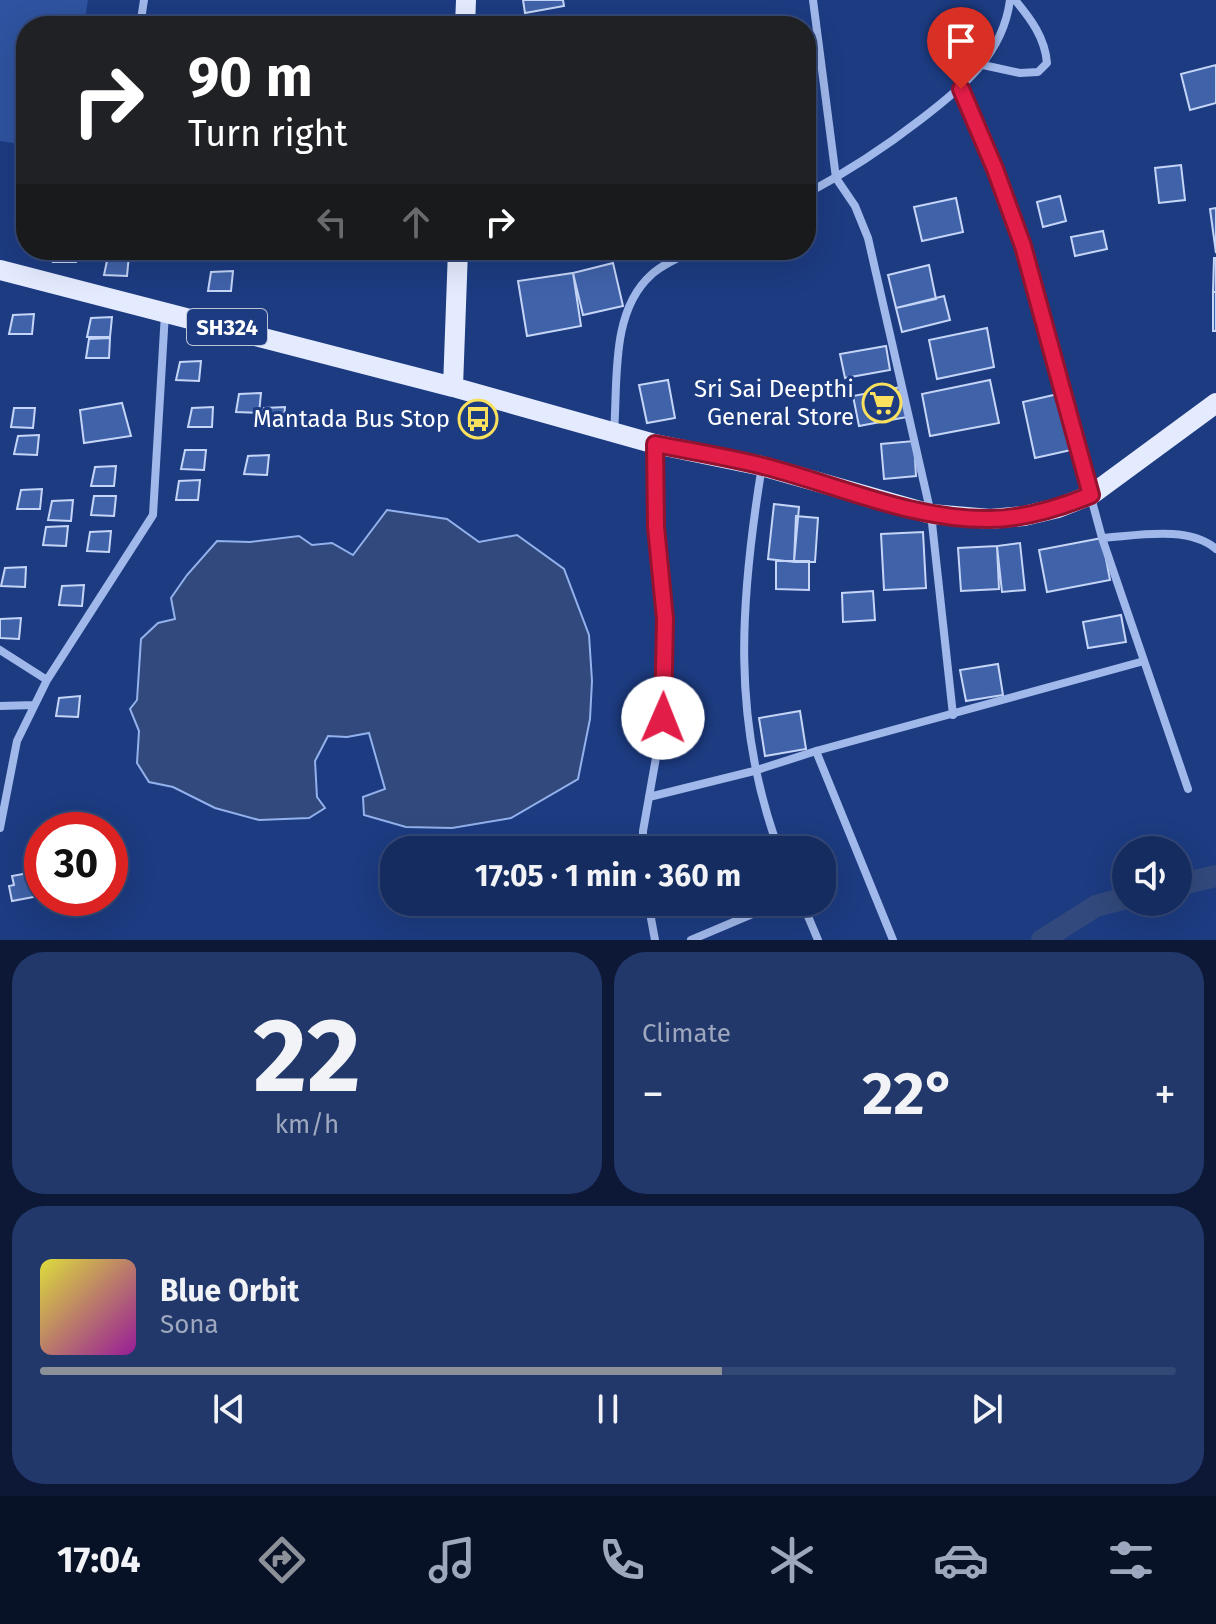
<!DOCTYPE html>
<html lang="en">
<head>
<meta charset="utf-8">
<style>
	:root { --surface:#152c61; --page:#22386a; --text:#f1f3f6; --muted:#9da7bd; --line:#344876; --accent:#8c9099 }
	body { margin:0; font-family:"Fira Sans",sans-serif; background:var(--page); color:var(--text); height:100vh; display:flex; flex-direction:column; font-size:30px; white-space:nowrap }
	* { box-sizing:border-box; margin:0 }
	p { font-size:26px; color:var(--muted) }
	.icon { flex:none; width:44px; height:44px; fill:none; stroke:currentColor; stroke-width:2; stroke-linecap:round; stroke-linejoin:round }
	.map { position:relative; height:940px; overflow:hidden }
	.sheet { display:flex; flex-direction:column; gap:12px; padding:12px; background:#0c1835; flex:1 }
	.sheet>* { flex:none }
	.hud { position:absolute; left:16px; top:16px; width:800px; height:244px; border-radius:32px; box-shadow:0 8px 32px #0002,0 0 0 2px var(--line); background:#202124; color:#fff; overflow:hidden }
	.fabs { position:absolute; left:1112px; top:836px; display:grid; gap:16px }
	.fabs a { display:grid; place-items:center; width:80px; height:80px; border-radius:50%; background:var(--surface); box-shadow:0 8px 32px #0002,0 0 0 2px var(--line); font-size:40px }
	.speed { position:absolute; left:24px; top:812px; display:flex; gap:16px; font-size:40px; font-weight:700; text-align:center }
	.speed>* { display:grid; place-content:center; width:104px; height:104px; border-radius:50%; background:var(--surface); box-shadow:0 8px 32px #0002,0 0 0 2px var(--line); line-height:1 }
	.speed .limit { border:12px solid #d22; background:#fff; color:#111 }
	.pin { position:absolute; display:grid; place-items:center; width:68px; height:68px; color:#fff; margin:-82px -34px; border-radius:50% 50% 50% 0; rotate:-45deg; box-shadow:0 0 8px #0007 }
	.pin .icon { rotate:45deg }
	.me { position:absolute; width:88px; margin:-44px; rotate:1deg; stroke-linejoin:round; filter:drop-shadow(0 0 6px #0008) }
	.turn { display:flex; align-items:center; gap:28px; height:168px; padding:0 40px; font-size:36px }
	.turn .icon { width:104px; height:104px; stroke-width:2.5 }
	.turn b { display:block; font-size:56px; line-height:68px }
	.lanes { display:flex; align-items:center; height:76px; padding:0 40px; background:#0003; justify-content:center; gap:40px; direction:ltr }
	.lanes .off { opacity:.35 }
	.big { font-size:60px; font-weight:700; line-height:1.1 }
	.sheet .widget { flex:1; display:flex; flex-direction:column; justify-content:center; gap:12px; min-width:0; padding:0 28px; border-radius:32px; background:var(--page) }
	.sheet .dial { align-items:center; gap:0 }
	.dial b { font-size:104px; line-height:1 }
	.song { display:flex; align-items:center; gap:24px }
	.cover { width:96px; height:96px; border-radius:12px; background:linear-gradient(135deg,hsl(60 70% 55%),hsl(300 70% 35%)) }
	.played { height:8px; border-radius:4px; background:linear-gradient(90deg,var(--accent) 60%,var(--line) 60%) }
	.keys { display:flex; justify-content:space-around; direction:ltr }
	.heat { display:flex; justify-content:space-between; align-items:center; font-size:44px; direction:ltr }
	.sheet .tiles { flex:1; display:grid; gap:12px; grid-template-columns:1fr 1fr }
	.widget:last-child { grid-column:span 2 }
	.trip { position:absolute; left:380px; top:836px; width:456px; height:80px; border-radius:32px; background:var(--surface); box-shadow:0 8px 32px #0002,0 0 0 2px var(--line); font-weight:700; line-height:80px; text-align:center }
	.tab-bar { display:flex; height:128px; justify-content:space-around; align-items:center; background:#081227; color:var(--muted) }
	.tab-bar .icon { width:56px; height:56px }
	.tab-bar .active { color:var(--accent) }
	.tab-bar b { font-size:36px; color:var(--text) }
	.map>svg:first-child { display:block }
	.green { fill:#2f53a0 }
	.water { fill:#31497c; stroke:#93b1ec; stroke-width:2 }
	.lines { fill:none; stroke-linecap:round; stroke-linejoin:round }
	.canal { stroke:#31497c; stroke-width:22 }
	.building { fill:#4062a9; stroke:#c5d5f7; stroke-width:2 }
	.street { stroke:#a0b8ea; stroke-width:8 }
	.primary { stroke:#e4ebfe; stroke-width:20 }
	.route-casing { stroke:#92132f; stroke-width:20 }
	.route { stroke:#e11d48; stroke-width:14 }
	.labels { text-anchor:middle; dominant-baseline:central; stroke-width:6; stroke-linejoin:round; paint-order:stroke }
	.shield { fill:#1c3b81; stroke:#bbc4d9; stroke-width:2 }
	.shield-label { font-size:22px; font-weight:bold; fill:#fff }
	.poi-label { font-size:24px; fill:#fff; stroke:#1c3b81; text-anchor:end }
</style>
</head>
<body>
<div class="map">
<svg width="1216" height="940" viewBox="0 0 1216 940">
	<rect width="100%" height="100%" fill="#1c3b81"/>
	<path class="green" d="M0 0H88L84 26H26V145L0 141Z"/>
	<path class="water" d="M387 510 447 519 479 542 517 535 564 569 589 635 592 681 590 719 578 779 511 818 452 828 406 827 364 815 363 797 385 789 369 733 347 737 328 736 315 761 317 797 325 808 309 818 259 820 215 808 173 787 149 782 137 763 139 731 130 709 137 700 141 639 158 623 175 619 171 598 187 575 217 541 250 542 299 536 312 545 332 543 353 555Z"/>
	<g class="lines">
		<path class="canal" d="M1178 885 1216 876
			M1042 940 1096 906 1126 898"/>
	</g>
	<path class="building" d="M523 0H563L564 6 525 13Z
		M1216 65V103L1190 110 1181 74Z
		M1181 165 1185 200 1159 203 1155 168Z
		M1060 196 1066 221 1043 227 1037 202Z
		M956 198 963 232 922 241 914 207Z
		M1216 208V253L1210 209Z
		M1103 231 1107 249 1075 256 1071 237Z
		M56 250H77L76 262H53Z
		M129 255 127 276 104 275 108 256Z
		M1214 258H1216V292H1213Z
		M613 263 623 306 583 315 573 273Z
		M929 265 936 299 896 308 888 275Z
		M233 271 231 291H208L211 272Z
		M573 273 581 326 527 336 518 281Z
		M1213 292H1216V331H1213Z
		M944 296 950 320 902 332 896 308Z
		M34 314 32 334H9L13 315Z
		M112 317 110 337H87L91 318Z
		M987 328 994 367 937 379 929 340Z
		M110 338 109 358H86L89 339Z
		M886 346 890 370 845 378 840 354Z
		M201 361 199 381 176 380 180 362Z
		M668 380 675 418 647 423 639 385Z
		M990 380 999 423 930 436 922 394Z
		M901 387 907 417 859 426 853 396Z
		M261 393 259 413 236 412 239 394Z
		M1058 394 1071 450 1035 458 1023 402Z
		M122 403 131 436 84 443 80 410Z
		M213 407 212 427H188L192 408Z
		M285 407 283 427 260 426 264 408Z
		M14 408H35L33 428 11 427Z
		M39 435 37 455 14 454 18 436Z
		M914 441 916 476 884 479 881 444Z
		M185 450H206L204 470 181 469Z
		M269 455 267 475 244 474 248 456Z
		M116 466 114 486H91L95 467Z
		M200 480 198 500H176L179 481Z
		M42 489 40 509H17L21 490Z
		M94 496H116L114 516 91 515Z
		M73 500 71 521 48 520 52 501Z
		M774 504 799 507 794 562 768 559Z
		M796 516 818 518 815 562H794Z
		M68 526 66 546 43 545 46 527Z
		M111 531 109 552 87 551 90 532Z
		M923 532 926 588 884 590 881 534Z
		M1102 538 1110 580 1047 592 1039 550Z
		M1020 543 1025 590 1002 592 997 546Z
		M997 546 999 589 961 591 958 548Z
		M776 561H809V590L776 589Z
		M26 567 25 587 1 586 5 568Z
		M84 585 82 606 59 605 62 586Z
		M873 591 875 620 843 622 842 593Z
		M1121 615 1126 642 1088 648 1083 622Z
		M21 618 19 639 0 638V619Z
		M998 664 1003 695 966 701 960 670Z
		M80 696 78 717 56 716 59 698Z
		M800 711 806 749 765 756 759 718Z
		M34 872 39 896 12 901 9 886 14 885 12 876Z"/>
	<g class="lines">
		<path class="street" d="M813 0 836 178 855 206 868 238 931 514 953 715
			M140 26 144 0
			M983 65 1020 73 1038 72 1047 63C1045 38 1031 19 1015 0
			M961 89 995 169 1023 246 1102 538 1188 789
			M806 194C847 172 884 148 920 120 962 88 1003 55 1010 0
			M614 432C618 382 610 312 651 275 663 264 680 257 695 250
			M762 466C740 600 731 721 779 850
			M1102 538C1136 536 1188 525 1216 549
			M0 650 47 680
			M0 706 34 705
			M816 751 893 940
			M649 797 754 771 816 751 1144 661
			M0 828 17 741 47 680 153 515 165 313
			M643 850V831L663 718 665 619 656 527 655 444
			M648 902 655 940
			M802 902 818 940
			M691 940 781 902"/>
		<path class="primary" d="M465 26 466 0
			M0 270 453 387 655 444 762 466 931 514 990 519 1024 516 1058 508 1091 495 1216 403
			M453 387 458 250"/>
	</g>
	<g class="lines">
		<g class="route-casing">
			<path id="route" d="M663 718 665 619 656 527 655 444C691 451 728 457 763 466 838 485 912 520 990 519 1025 519 1059 508 1091 495L1023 246 995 169 961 89"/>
		</g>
		<use href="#route" class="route"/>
	</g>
	<defs>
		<g id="supermarket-ring" transform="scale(2)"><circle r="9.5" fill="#1c3b81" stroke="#fae05d" stroke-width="1.5"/><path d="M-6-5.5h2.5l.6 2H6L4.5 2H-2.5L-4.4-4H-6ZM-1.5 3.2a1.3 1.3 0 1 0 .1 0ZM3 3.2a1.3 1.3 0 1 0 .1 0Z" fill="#fae05d"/></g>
		<g id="bus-ring" transform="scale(2)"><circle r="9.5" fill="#1c3b81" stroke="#fae05d" stroke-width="1.5"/><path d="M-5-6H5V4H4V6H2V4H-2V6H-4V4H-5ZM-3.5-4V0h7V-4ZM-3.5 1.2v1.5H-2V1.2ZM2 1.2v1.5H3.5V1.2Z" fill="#fae05d"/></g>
	</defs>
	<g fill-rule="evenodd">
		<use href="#supermarket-ring" x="882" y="403"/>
		<use href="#bus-ring" x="478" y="419"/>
	</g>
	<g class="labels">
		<rect class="shield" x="187" y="309" width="80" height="36" rx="6"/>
		<g class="shield-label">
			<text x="227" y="327">SH324</text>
		</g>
		<g class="poi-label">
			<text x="854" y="389">Sri Sai Deepthi<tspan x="854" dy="28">General Store</tspan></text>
			<text x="450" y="419">Mantada Bus Stop</text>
		</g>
	</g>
</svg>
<div class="fabs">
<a><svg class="icon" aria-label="sound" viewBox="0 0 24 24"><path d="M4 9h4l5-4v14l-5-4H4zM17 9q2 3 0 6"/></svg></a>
</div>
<div class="speed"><div class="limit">30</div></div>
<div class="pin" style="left:961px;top:89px;background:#d93025"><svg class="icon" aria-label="arrive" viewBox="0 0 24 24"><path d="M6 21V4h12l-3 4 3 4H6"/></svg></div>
<svg class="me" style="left:663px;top:718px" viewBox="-20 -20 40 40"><circle r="19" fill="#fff"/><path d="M0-13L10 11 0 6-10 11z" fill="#e11d48"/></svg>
<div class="trip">17:05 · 1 min · 360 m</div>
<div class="hud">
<div class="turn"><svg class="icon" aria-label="right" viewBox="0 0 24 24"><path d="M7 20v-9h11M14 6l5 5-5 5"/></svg><div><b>90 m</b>Turn right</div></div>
<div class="lanes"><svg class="icon off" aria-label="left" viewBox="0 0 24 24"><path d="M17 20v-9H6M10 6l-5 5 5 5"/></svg><svg class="icon off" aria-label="ahead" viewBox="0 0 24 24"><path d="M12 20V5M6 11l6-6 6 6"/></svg><svg class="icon" aria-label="right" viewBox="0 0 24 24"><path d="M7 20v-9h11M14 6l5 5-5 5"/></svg></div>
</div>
</div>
<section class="sheet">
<div class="tiles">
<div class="widget dial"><b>22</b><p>km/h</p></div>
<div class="widget"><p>Climate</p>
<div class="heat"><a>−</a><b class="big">22°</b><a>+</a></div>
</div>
<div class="widget">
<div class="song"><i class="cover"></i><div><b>Blue Orbit</b><p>Sona</p></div></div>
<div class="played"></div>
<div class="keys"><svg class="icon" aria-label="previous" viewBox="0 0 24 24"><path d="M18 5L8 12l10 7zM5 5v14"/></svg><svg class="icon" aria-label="pause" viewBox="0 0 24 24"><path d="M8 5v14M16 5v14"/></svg><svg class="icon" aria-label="next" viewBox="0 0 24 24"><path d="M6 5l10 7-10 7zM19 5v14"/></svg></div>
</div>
</div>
</section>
<nav class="tab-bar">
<b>17:04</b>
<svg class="icon active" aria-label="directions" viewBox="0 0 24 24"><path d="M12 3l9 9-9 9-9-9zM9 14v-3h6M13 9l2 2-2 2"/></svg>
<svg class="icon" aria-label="music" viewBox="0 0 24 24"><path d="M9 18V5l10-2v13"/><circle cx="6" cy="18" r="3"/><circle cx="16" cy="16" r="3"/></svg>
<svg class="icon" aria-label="phone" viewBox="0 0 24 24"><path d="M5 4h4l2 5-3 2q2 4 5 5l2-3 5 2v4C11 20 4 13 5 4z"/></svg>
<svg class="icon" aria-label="climate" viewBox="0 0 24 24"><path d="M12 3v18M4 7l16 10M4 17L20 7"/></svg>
<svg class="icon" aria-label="car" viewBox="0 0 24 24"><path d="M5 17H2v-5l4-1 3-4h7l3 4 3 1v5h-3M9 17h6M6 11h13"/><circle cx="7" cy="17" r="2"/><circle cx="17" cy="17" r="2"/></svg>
<svg class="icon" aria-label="filters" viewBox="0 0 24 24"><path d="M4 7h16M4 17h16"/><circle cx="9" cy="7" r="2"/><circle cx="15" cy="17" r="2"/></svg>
</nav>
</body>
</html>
